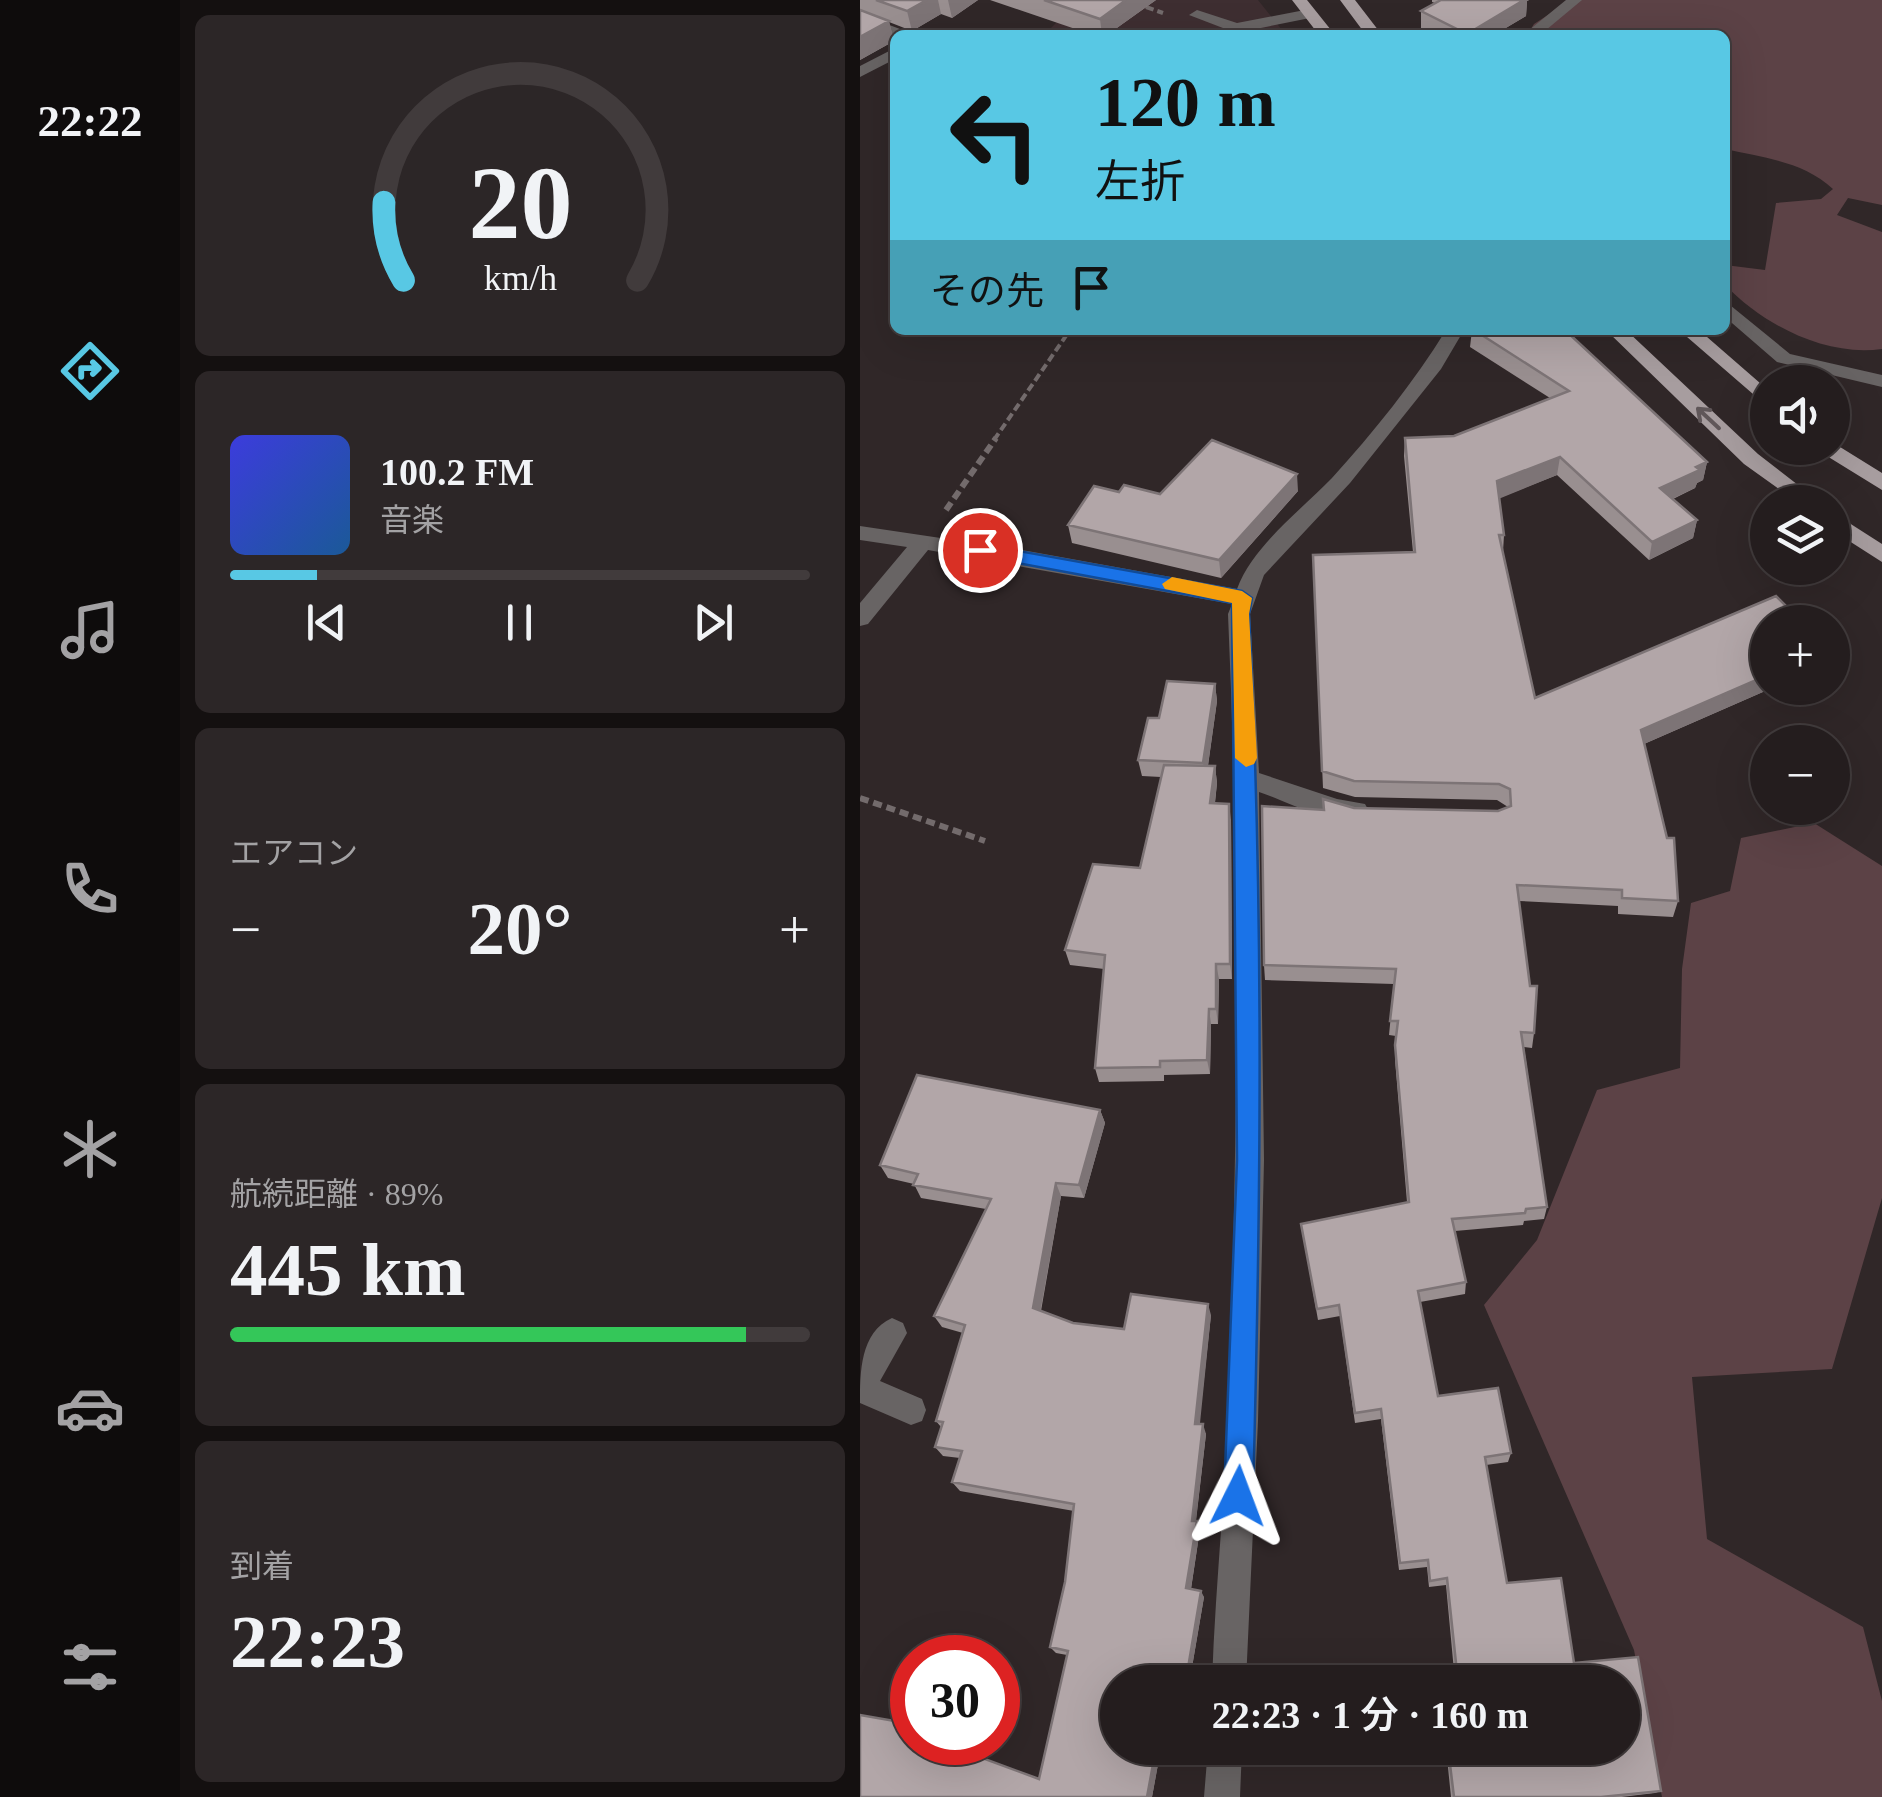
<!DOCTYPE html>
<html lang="ja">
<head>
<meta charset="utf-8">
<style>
	:root { --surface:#241d1e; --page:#2c2627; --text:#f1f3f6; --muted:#a3a2a4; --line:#413b3c; --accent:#58c8e4 }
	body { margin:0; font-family:"Times New Roman","Noto Sans JP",serif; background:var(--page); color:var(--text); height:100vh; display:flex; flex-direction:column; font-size:38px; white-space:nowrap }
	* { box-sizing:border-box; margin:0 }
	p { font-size:32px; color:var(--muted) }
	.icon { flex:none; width:55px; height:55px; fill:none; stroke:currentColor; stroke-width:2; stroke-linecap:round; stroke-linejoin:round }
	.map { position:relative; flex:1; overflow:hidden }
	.side { display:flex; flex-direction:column; gap:15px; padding:15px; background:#141010; width:680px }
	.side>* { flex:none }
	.hud { position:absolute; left:30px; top:30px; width:840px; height:305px; border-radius:15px; box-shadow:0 10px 40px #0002,0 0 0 2px var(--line); background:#58c8e4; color:#111; overflow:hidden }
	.buttons { position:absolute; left:890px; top:365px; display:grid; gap:20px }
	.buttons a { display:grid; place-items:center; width:100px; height:100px; border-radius:50%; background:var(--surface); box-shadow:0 10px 40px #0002,0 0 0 2px var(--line); font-size:50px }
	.speed { position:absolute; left:30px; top:1635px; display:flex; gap:20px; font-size:50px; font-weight:700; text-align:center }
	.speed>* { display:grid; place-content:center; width:130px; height:130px; border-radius:50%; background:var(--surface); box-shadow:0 10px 40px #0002,0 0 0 2px var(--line); line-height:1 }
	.speed .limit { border:15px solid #d22; background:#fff; color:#111 }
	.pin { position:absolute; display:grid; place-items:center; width:85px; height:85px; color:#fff; margin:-42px; border:5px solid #fff; border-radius:50%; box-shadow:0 2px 10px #0007 }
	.me { position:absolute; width:110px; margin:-55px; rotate:3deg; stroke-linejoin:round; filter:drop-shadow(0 0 8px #0008) }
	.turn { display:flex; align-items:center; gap:35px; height:210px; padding:0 40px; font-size:45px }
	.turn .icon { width:130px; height:130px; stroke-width:2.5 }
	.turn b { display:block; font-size:70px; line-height:85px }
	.then { display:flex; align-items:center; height:95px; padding:0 40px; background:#0003; gap:20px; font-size:38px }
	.big { font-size:75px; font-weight:600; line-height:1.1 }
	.side .tile { flex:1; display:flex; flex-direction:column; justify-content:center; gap:15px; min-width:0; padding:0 35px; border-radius:15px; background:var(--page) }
	.side .dial { align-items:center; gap:0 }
	.dial svg { height:260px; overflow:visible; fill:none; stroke:var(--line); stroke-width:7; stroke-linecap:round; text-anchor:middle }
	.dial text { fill:var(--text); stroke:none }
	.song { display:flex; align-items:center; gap:30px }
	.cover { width:120px; height:120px; border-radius:15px; background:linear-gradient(135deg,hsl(240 70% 55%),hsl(210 70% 35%)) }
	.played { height:10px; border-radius:5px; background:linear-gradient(90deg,var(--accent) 15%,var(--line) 15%) }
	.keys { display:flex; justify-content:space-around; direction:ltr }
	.heat { display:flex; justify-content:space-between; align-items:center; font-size:55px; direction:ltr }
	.charge { height:15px; border-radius:8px; background:linear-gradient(90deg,#34c759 89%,var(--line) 0) }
	.trip { position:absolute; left:240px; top:1665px; width:540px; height:100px; border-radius:50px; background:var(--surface); box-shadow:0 10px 40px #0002,0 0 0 2px var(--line); font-weight:600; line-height:100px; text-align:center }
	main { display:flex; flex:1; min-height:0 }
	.tabs { display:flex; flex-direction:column; width:180px; justify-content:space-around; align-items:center; background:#0e0c0c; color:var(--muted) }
	.tabs .icon { width:70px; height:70px }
	.tabs .selected { color:var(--accent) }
	.tabs b { font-size:45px; color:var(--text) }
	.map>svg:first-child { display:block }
	.built { fill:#3e2e31 }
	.green { fill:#5c4246 }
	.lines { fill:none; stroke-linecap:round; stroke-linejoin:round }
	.path-far1 { stroke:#736b6c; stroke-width:4; stroke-dasharray:8 4; stroke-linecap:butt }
	.path { stroke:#736b6c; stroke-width:6; stroke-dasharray:9 5; stroke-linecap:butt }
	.minor { fill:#686464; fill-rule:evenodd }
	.major { fill:#a79d9f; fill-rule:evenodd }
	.wall { fill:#998f90 }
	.shaded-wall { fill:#7d7476 }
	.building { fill:#b2a6a8; stroke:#7d7476; stroke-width:2.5 }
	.oneway { stroke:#605759 }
	.route { fill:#1a73e8; stroke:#114b97; stroke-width:2.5 }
	.slow { fill:#f59e0b }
</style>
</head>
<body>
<main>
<nav class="tabs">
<b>22:22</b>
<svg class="icon selected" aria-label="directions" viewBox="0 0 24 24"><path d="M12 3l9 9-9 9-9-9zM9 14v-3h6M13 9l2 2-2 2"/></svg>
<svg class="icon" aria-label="music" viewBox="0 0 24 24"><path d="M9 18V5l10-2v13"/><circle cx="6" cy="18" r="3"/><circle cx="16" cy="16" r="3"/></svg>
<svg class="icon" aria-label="phone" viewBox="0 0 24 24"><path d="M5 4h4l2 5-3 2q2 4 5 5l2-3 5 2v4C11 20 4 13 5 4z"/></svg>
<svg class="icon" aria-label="climate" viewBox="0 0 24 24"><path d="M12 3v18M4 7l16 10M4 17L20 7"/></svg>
<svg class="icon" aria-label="car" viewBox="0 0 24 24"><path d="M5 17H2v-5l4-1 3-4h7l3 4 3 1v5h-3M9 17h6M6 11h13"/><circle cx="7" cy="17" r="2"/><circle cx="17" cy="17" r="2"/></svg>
<svg class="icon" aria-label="filters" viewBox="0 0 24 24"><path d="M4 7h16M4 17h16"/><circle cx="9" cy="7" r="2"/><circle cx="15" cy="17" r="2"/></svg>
</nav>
<section class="side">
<div class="tile dial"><svg viewBox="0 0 100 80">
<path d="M14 69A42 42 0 1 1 86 69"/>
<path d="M14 69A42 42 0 0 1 8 45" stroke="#58c8e4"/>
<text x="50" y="56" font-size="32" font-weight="700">20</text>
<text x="50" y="72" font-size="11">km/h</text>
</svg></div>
<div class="tile">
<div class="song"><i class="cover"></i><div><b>100.2 FM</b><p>音楽</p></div></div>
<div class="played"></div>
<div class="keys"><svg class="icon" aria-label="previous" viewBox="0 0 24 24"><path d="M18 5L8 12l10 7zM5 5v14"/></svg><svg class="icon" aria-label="pause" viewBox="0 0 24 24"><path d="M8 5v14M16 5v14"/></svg><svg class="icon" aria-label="next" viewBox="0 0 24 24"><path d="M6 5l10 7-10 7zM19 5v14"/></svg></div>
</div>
<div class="tile"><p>エアコン</p>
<div class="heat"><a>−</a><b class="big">20°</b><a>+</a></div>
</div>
<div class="tile"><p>航続距離 · 89%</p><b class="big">445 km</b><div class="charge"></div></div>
<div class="tile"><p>到着</p><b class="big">22:23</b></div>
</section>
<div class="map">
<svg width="1022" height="1797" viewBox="0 0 1022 1797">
	<rect width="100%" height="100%" fill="#302728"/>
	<path class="built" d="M219 0H398L426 35H184Z"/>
	<path class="green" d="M711 0H1022V205L988 198 977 215 1022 232V349C965 357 904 325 865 285V265L905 270 916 203 961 199 973 189C943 161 904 158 865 149V35H667L674 24Z
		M954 823 1022 866V1198L972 1369 832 1377 847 1539 1003 1627 1022 1701V1797H802L774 1650 624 1305 677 1240 737 1090 820 1068 822 969 831 903 870 891 881 838Z"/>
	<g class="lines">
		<path class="path-far1" d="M286 7 303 13
			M134 440 210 330"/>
		<path class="path" d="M86 510 136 438
			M0 798 125 841"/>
		<path class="minor" d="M706 0H722L680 35H663Z
			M450 9 458 14 455 17 376 33 329 15 337 10 377 23Z
			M0 14 48 32 51 35 35 37 0 24Z
			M35 48V59L0 77V66Z
			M865 301 930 354 1022 375V387L917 362 865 317Z
			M586 330H604L581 369 490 483 404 575 390 614 399 773 477 799 505 804 509 811 505 818C474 828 429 802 399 792L404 1160 398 1421 386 1682H352C355 1594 364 1506 368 1418 378 1150 380 882 368 614L372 604 68 550 8 624 0 626V603L47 547 0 540V526L162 550 377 589C393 546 440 511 472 478 513 433 554 382 586 330Z
			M32 1318 43 1323 47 1333 20 1381 62 1399 66 1410 62 1421 51 1425 0 1403C0 1373 0 1332 32 1318Z
			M348 1748H382L380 1797H344Z"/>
		<path class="major" d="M432 0H447L475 35H459Z
			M480 0H495L522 35H506Z
			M746 330H766L898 454 960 502H937L884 464Z
			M819 330H839L908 390V407Z
			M972 442 1022 473V490L962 453 959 448H972Z
			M972 512 1022 544V562L972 530Z"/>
	</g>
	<path class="wall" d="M0 0H118L92 18 81 14 52 31 29 22 34 41 0 60Z
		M130 0H296L247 35H233Z
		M572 0H669L667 1 666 16 634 35H573L561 29V11L575 3 572 2Z
		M612 330H705L847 462 843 480 837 483 835 488 813 499 837 520 833 538 789 560 697 475 639 498 644 535 643 552 675 698 916 596 942 622H908V688H912L784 744 807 838H814L818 901 813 917 758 914V906L659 901 670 986H677L674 1033 672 1048 664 1047 687 1207 684 1219 664 1221 663 1225 595 1231 606 1282 605 1294 560 1302 578 1396 638 1388 651 1453 648 1462 626 1465 647 1583 701 1578 714 1663 778 1657 801 1791 795 1793 761 1797H591L586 1748H762V1682H595L586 1585 569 1587 567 1567 539 1570 521 1419 495 1423 480 1316 458 1320 441 1224 547 1202 535 1060 536 1036 529 1035 534 984 405 980 404 965 402 806 464 810 463 799 494 808 638 811 648 807 637 800 495 797 463 788 453 555 553 552 544 456 545 438 594 436 690 398 610 347Z
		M438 491 361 578 212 543 208 525 259 492 300 494Z
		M355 684 357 701 348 766H355L357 783 355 803 371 820 372 979H359L358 1024H351L350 1074 304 1075V1081L239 1082 235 1068 244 969 210 965 205 950 280 868 301 777 282 776 278 760 299 718Z
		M240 1110 245 1123 224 1198 201 1196 181 1311 213 1323 264 1329 351 1315 339 1424 346 1434 336 1521 340 1529 331 1589 344 1597 331 1673 314 1671 312 1682H258V1748H301L292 1797H0L52 1742H89L88 1746 179 1779 207 1655 196 1653 190 1647 205 1582 214 1511 100 1491 92 1482 100 1458 83 1456 75 1447 81 1427 76 1421 103 1333 82 1327 74 1316 126 1209 61 1198 54 1184 28 1178 20 1165Z"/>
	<path class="shaded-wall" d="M67 0H78L81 14 52 31 47 11Z
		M88 0H118L92 18Z
		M266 0H296L247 35H242L240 19Z
		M653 0H669L667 1 666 16 634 35H607Z
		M29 21 34 41 0 60V37Z
		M700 457 697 475 636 500 637 481Z
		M847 462 843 480 837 483 835 488 797 506 800 488Z
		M437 474 438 491 361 578 359 560Z
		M837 520 833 538 789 560 792 542Z
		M908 675V688H912L777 747 781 730Z
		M355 684 357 701 346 779 343 763Z
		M355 766 357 783 353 819 350 803Z
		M369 804 371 820 372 979 370 964Z
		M356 964 359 979 358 1024 356 1009Z
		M349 1009 351 1024 350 1074 347 1060Z
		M240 1110 245 1123 224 1198 219 1185Z
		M196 1183 201 1196 179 1319 173 1308Z
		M348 1304 351 1315 339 1433 335 1424Z
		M343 1424 346 1434 335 1528 332 1521Z
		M337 1521 340 1529 330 1595 326 1588Z
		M341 1591 344 1597 331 1673 328 1668Z
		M310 1666 314 1671 312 1682H307Z
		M296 1748H301L292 1797H287Z"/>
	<path class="building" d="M16 0H67L47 11Z
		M184 0H266L240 19Z
		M581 0H664L607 34 561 11Z
		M0 10 29 21 0 37Z
		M614 330H705L847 462 836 467 840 470 800 488 837 520 792 542 700 457 637 481 644 535H639L675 698 916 596 942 622H908V675L781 730 807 838H814L818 901 762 898V890L657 885 670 986H677L674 1033 661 1032 687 1207 666 1209 665 1213 592 1219 606 1282 558 1291 578 1396 638 1388 651 1453 625 1457 647 1583 701 1578 714 1663 778 1657 801 1791 741 1797H594L588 1748H762V1682H598L587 1578 570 1581 568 1560 540 1563 521 1409 495 1413 479 1305 457 1309 441 1224 549 1202 535 1045 538 1021H530L536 969 404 965 402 806 464 810 463 799 494 808 638 811 651 806 650 789 639 784 494 781 462 771 453 555 555 552 545 438 594 436 709 391Z
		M352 440 437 474 359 560 208 525 234 486 259 492 264 485 300 494Z
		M307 681 355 684 343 763 278 760 288 718H299Z
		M304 765 355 766 350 803 369 804 370 964H356V1009H349L347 1060 300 1061V1067L235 1068 245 955 205 950 233 864 280 868Z
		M57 1075 240 1110 219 1185 196 1183 173 1308 213 1323 264 1329 271 1294 348 1304 335 1424H343L332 1521H337L326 1588 341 1591 328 1668 310 1666 307 1682H258V1748H296L287 1797H0V1715L52 1724V1742H79L179 1779 208 1651 190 1647 205 1582 214 1504 92 1482 102 1451 75 1447 83 1422 76 1421 105 1325 74 1316 131 1199 53 1185 58 1174 20 1165Z"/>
	<defs><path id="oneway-shaft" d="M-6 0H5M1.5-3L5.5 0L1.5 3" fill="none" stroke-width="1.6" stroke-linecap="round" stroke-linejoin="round" transform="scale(2.5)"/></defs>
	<use class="oneway" href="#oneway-shaft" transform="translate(848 418) rotate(-137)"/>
	<path class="route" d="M120 544 382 591 392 598 389 614C404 909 401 1201 393 1496L389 1506 378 1510 368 1506 364 1496 377 1160 372 603 114 555 111 550Z"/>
	<path class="slow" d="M312 577 382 591 392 598 389 614 397 758 394 764 386 767 375 758 372 603 305 589 302 584Z"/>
</svg>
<div class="buttons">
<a><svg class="icon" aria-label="sound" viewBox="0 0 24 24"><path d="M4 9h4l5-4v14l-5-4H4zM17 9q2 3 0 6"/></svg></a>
<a><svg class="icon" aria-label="layers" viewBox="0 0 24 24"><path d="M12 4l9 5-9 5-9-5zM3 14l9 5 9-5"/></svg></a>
<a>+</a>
<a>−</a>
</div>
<div class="speed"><div class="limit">30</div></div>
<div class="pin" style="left:120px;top:550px;background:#d93025"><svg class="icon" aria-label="arrive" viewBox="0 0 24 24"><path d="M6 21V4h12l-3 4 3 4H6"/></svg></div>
<svg class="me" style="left:378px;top:1496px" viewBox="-20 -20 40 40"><path d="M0-17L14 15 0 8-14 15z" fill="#1a73e8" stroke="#fff" stroke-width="4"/></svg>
<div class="trip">22:23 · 1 分 · 160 m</div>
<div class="hud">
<div class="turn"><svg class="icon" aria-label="left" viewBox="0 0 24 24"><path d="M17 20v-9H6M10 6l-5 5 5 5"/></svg><div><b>120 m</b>左折</div></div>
<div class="then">その先<svg class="icon" aria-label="arrive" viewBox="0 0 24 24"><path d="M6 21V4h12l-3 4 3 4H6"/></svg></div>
</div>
</div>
</main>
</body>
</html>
